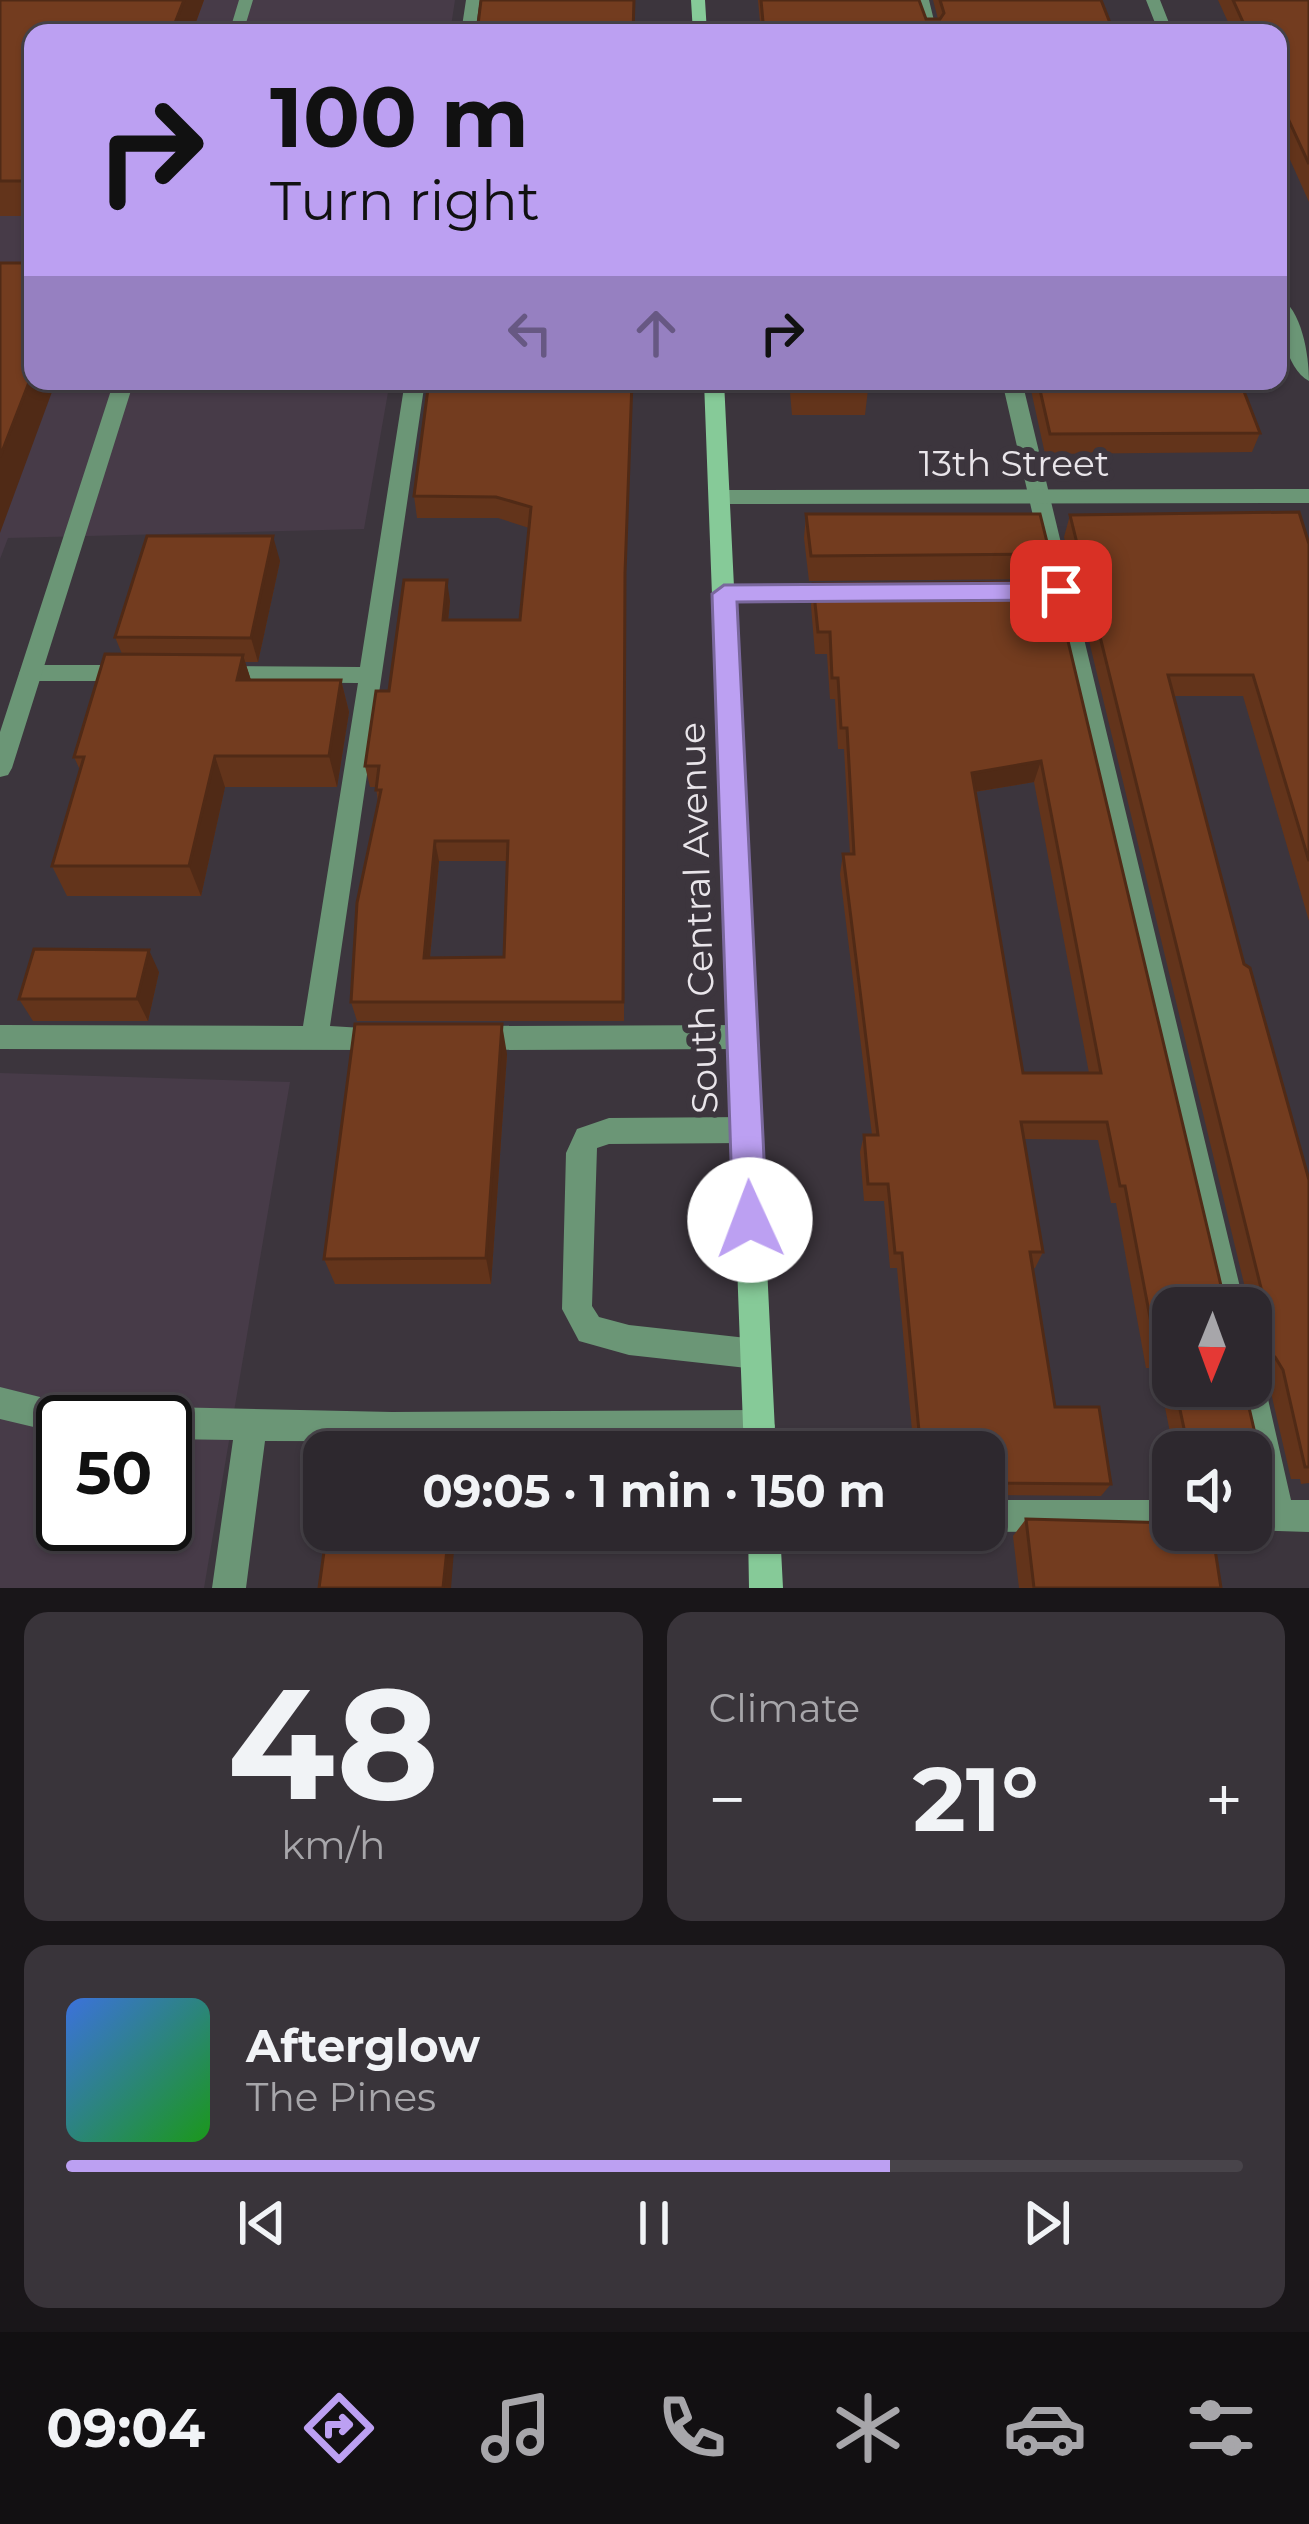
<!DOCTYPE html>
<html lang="en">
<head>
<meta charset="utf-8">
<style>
	:root { --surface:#2d282e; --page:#39343a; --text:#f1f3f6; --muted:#a7a6aa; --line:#48444a; --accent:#bca0f2 }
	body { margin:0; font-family:Montserrat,sans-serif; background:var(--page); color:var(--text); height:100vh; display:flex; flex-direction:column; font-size:45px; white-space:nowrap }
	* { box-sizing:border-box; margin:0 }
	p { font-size:39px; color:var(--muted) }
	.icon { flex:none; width:66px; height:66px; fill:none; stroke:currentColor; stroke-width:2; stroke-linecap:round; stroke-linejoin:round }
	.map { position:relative; height:1588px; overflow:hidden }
	.details { display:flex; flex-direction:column; gap:24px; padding:24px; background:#191619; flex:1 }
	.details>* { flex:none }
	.guide { position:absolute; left:24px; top:24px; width:1263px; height:366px; border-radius:24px; box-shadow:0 3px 9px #0004,0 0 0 3px var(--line); background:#bca0f2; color:#111; overflow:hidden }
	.needle { width:78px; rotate:181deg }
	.tools { position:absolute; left:1152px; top:1287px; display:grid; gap:24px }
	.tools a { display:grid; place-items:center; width:120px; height:120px; border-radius:24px; background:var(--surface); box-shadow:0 3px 9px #0004,0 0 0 3px var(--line); font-size:60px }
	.speed { position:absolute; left:36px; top:1395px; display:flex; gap:24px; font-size:60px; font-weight:700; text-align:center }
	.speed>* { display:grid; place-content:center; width:156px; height:156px; border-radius:50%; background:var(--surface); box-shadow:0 3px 9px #0004,0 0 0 3px var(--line); line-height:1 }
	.speed .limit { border:6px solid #111; border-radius:18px; background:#fff; color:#111 }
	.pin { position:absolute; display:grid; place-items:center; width:102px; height:102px; color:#fff; margin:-51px; border-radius:24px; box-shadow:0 6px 18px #0006 }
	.me { position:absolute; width:132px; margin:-66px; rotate:358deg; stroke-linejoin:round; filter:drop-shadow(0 0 9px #0008) }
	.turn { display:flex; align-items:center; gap:42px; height:252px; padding:0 48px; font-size:54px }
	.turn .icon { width:156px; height:156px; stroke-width:2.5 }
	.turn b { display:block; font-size:84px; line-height:102px }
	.lanes { display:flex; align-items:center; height:114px; padding:0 48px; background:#0003; justify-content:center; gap:60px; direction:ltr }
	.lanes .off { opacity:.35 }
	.big { font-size:90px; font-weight:700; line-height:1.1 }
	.details .tile { flex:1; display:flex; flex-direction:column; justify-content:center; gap:18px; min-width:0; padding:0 42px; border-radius:24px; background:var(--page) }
	.details .dial { align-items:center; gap:0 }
	.dial b { font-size:156px; line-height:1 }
	.song { display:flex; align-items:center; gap:36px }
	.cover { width:144px; height:144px; border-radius:18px; background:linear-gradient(135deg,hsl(220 70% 55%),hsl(120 70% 35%)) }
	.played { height:12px; border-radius:6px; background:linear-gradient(90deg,var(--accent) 70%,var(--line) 70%) }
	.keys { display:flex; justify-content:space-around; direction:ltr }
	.heat { display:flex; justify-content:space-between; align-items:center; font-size:66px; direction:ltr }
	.details .tiles { flex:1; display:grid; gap:24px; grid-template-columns:1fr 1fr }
	.tile:last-child { grid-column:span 2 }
	.trip { position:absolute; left:303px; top:1431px; width:702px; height:120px; border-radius:24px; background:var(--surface); box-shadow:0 3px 9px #0004,0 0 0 3px var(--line); font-weight:700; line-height:120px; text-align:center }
	.tab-bar { display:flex; height:192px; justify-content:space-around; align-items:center; background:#121012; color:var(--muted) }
	.tab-bar .icon { width:84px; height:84px }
	.tab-bar .selected { color:var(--accent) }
	.tab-bar b { font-size:54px; color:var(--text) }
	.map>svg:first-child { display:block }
	.built { fill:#473b48; fill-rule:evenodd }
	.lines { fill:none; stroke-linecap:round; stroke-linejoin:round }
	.lane { fill:#6b9676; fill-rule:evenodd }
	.street { fill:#6b9676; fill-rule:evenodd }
	.secondary { fill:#86ca98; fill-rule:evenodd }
	.wall { fill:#63341b; fill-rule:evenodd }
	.shaded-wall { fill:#502a16 }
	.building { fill:#733c1f; stroke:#502a16; stroke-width:3; fill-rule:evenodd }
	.route { fill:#bca0f2; stroke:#7a689d; stroke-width:3 }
	.labels { text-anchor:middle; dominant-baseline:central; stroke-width:12; stroke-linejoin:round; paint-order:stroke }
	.street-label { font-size:36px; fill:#e9e5ea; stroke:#3c353d }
</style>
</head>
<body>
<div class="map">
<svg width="1309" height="1588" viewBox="0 0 1309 1588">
	<rect width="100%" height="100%" fill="#3c353d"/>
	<path class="built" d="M0 0H455L450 33H33V381H390L364 529 8 538 0 559Z
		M0 1073 290 1082 204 1588H0ZM63 1422H165V1524H63Z"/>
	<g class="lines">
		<path class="lane" d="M466 0H480L475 33H461Z
			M915 0H929L937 33H923Z
			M405 381H425L330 1026 396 1030 399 1038 396 1046 386 1050 0 1049V1025L303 1026 358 683 219 682 208 674 219 666 360 667Z
			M1002 381H1022L1245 1308H1215Z
			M842 585 853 593 842 601 724 602 713 594 724 586Z
			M30 665H130L141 673 130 681H30L19 673Z
			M742 1025 752 1029 755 1037 752 1045 742 1049 475 1050 465 1046 462 1038 465 1030 475 1026Z
			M746 1117 756 1121 760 1130 756 1139 746 1143 609 1144 597 1148 592 1306 599 1317 629 1325 756 1339 767 1343 771 1354 767 1365 756 1369 629 1355 579 1341 562 1309 566 1153 577 1129 609 1118Z
			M1251 1371 1260 1375 1265 1386 1291 1500H1309V1532L1245 1530H1251V1500H1259L1233 1386H1251Z
			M0 1387 76 1406 88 1414C98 1403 113 1405 126 1411L131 1422H63V1434L0 1419Z
			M165 1407 392 1412 759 1410 770 1415 775 1426 770 1437 759 1442 265 1441 246 1588H212L233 1440 165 1439V1422H150L154 1412Z
			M984 1500H1173V1530H1179L984 1532 978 1530H984Z"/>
		<path class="street" d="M239 0H253L243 33H229Z
			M1146 0H1160L1173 33H1159Z
			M1278 296C1302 309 1309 355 1309 381 1285 368 1278 321 1278 296Z
			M114 381H134L12 768 8 775 0 777V732Z
			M1309 489V503L719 504 709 497 719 490Z"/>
		<path class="secondary" d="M691 0H705L707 33H693Z
			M704 381H724L776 1452H744Z
			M748 1530H780L783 1588H749Z"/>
	</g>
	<path class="wall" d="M0 0H204L192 33H33V216H0Z
		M758 0H919L926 19H938L933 0H1101L1114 33H761Z
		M1218 0H1309V202L1278 133V33H1233Z
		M429 381 626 594 624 1021H357L351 1002 378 802 376 787H370L365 766 389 691 450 601 448 620H520L529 528 498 518H417L414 496ZM439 861H508L504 957 430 958Z
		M789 381H869L865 415H792Z
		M1029 381H1240L1260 433 1252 452 1045 454Z
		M806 514 1050 554 1043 579 809 581 804 538Z
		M1070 515 1309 544V921L1243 696H1174L1244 964 1309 1180V1483L1301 1484 1300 1479H1291L1269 1384 1262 1371 1258 1369 1251 1377V1308H1173V1386H1244L1263 1468 1251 1479V1452H1174L1157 1368H1146L1116 1203H1111L1098 1140 1024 1139 1043 1252 1035 1268H1033L1055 1407 1111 1484 1101 1496 984 1495V1452H914L897 1268H890L884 1201H864L860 1152 864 1135H872L840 874 843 854H850L844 749H838L835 699H830L827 654H815L811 606 813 584 1054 582 1223 1294 1247 1296 1064 537ZM1034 782 1089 1073H1023L975 792Z
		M280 561 258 662H245L251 680H341L349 712 337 787H225L201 896H67L52 866 80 770 74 757 122 654 115 637Z
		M159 972 148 1021H33L19 999Z
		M507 1054 491 1284H335L324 1259Z
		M1026 1519 1221 1588H1019L1013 1536Z"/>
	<path class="shaded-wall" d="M184 0H204L192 33H171Z
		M33 372V381H56L0 533V457Z
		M273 536 280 561 258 662 251 638Z
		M447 580 450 601 446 641 443 620Z
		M243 655 253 687 237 680Z
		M341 680 349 712 337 787 329 756Z
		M215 756 225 787 201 896 189 866Z
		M1041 761 1034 782 967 793 972 773Z
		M435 841 439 861 428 977 424 958Z
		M149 950 159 972 148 1021 137 999Z
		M502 1024 507 1054 491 1284 486 1258Z
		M449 1530H452L455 1537 451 1588H443Z"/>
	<path class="building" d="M0 0H184L171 33H33V181H0Z
		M481 0H634L633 33H477Z
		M761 0H919L926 19H940L944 13 940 0H1101L1114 33H764Z
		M1233 0H1309V164L1278 97V33H1248Z
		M0 263H33V372L0 457Z
		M429 381H632L625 573 623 1002H351L357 903 381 790H376L379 766H365L376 691H389L404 580H447L443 620H520L531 507 496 497 414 496ZM435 841H508L504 957 424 958Z
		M1038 381H1240L1260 433 1050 434Z
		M1299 512 1309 544V861L1253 675H1168L1244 964 1250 968 1309 1180V1467H1305L1283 1370 1275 1357 1263 1352 1260 1367H1251V1308H1173V1379L1168 1354H1157L1125 1186H1120L1107 1122H1021L1043 1252H1030L1055 1407H1099L1111 1484 984 1483V1452H921L902 1253H895L888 1184H868L864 1135H878L843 854H854L847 728H841L838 678H832L830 632H818L813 584 1054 582 1223 1294 1258 1297 1262 1292 1070 515ZM1041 761 1101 1073H1023L972 773Z
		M806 514H1040L1050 554 811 556Z
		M147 536H273L251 638 115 637Z
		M105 654 243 655 237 680H341L329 756H215L189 866H52L84 757H74Z
		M34 949 149 950 137 999H19Z
		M355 1024H502L486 1258 324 1259Z
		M1175 1386H1244L1263 1468H1251V1452H1189Z
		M1026 1519 1173 1523V1530H1212L1221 1588H1034Z
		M327 1530H449L443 1588H319Z"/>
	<path class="route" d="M1061 583 1073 591 1061 600 737 602 767 1220 762 1231 750 1235 738 1231 733 1220 712 594 724 585Z"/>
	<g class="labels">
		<g class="street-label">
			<text x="1014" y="463">13th Street</text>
			<text transform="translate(698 918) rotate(-92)">South Central Avenue</text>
		</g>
	</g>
</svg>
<div class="tools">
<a><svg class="needle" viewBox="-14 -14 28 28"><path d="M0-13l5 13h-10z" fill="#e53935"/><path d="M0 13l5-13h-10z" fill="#a7a6aa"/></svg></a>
<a><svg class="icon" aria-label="sound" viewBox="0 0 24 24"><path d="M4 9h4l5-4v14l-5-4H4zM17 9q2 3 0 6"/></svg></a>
</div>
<div class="speed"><div class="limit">50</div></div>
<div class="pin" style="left:1061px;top:591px;background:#d93025"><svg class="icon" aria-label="arrive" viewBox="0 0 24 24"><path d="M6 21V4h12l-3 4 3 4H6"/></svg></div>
<svg class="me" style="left:750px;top:1220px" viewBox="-20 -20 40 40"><circle r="19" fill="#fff"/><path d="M0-13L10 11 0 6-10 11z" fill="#bca0f2"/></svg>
<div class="trip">09:05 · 1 min · 150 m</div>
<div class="guide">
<div class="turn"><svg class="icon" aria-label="right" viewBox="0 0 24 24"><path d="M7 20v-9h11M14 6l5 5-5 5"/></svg><div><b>100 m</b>Turn right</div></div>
<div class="lanes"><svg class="icon off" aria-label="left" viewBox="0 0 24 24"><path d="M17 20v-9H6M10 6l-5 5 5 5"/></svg><svg class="icon off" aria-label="ahead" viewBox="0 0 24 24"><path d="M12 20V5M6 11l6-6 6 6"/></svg><svg class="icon" aria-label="right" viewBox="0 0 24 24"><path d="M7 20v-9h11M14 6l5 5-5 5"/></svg></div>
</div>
</div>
<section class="details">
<div class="tiles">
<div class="tile dial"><b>48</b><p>km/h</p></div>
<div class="tile"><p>Climate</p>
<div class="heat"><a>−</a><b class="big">21°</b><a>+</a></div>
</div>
<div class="tile">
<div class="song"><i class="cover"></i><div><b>Afterglow</b><p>The Pines</p></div></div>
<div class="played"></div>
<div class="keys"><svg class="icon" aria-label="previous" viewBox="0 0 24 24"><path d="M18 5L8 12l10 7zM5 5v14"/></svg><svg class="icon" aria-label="pause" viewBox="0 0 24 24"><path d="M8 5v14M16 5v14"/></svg><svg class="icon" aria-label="next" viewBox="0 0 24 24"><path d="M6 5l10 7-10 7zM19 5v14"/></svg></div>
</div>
</div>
</section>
<nav class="tab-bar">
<b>09:04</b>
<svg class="icon selected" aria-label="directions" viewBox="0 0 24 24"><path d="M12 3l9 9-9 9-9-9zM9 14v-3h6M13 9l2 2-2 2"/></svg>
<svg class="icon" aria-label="music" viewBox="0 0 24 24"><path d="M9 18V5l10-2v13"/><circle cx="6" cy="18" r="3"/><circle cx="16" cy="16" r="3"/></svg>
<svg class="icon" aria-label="phone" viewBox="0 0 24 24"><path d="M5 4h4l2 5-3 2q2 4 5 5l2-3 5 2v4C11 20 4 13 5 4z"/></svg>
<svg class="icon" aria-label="climate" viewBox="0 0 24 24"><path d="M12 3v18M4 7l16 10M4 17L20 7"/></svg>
<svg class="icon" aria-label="car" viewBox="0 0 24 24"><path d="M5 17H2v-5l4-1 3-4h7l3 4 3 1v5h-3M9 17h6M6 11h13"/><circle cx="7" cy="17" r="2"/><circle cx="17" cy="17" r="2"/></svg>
<svg class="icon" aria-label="filters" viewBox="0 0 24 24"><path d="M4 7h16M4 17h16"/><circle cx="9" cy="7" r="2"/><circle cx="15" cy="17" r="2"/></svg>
</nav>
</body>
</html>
